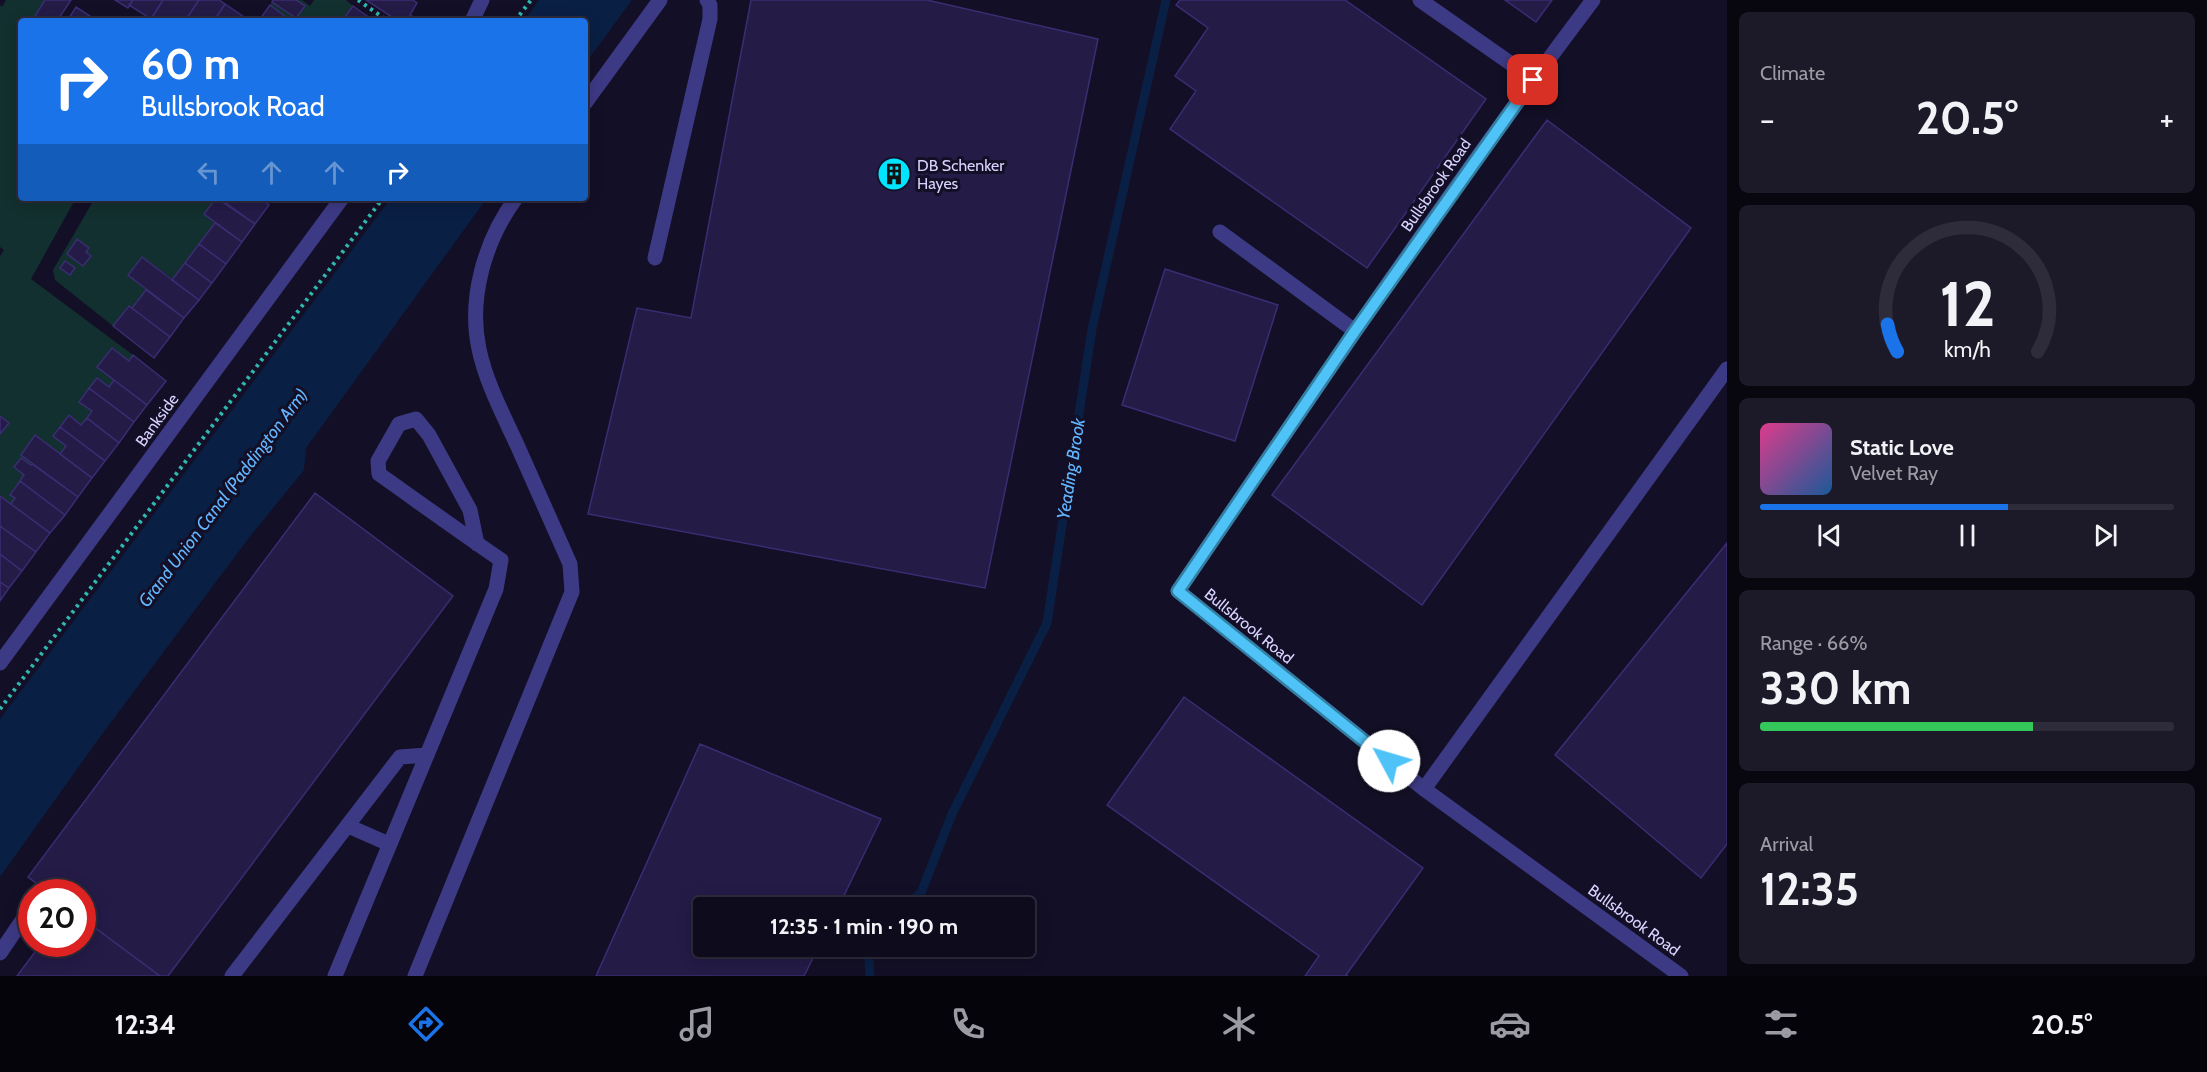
<!DOCTYPE html>
<html lang="en">
<head>
<meta charset="utf-8">
<style>
	:root { --surface:#0e0b1c; --page:#1c1929; --text:#f1f3f6; --muted:#9b9ba3; --line:#2e2b3b; --accent:#1a73e8 }
	body { margin:0; font-family:Cabin,sans-serif; background:var(--page); color:var(--text); height:100vh; display:flex; flex-direction:column; font-size:22px; white-space:nowrap }
	* { box-sizing:border-box; margin:0 }
	p { font-size:20px; color:var(--muted) }
	.icon { flex:none; width:33px; height:33px; fill:none; stroke:currentColor; stroke-width:2; stroke-linecap:round; stroke-linejoin:round }
	.map { position:relative; flex:1; overflow:hidden }
	.drawer { display:flex; flex-direction:column; gap:12px; padding:12px; background:#08060f; width:480px }
	.drawer>* { flex:none }
	.guide { position:absolute; left:18px; top:18px; width:570px; height:183px; border-radius:6px; box-shadow:0 3px 15px #0003,0 0 0 2px var(--line); background:#1a73e8; color:#fff; overflow:hidden }
	.speed { position:absolute; left:18px; top:879px; display:flex; gap:12px; font-size:30px; font-weight:700; text-align:center }
	.speed>* { display:grid; place-content:center; width:78px; height:78px; border-radius:50%; background:var(--surface); box-shadow:0 3px 15px #0003,0 0 0 2px var(--line); line-height:1 }
	.speed .limit { border:9px solid #d22; background:#fff; color:#111 }
	.pin { position:absolute; display:grid; place-items:center; width:51px; height:51px; color:#fff; margin:-26px; border-radius:12px; box-shadow:0 3px 9px #0006 }
	.me { position:absolute; width:66px; margin:-33px; rotate:309deg; stroke-linejoin:round; filter:drop-shadow(0 0 4px #0008) }
	.turn { display:flex; align-items:center; gap:21px; height:126px; padding:0 24px; font-size:27px }
	.turn .icon { width:78px; height:78px; stroke-width:2.5 }
	.turn b { display:block; font-size:42px; line-height:51px }
	.lanes { display:flex; align-items:center; height:57px; padding:0 24px; background:#0003; justify-content:center; gap:30px; direction:ltr }
	.lanes .off { opacity:.35 }
	.big { font-size:45px; font-weight:700; line-height:1.1 }
	.drawer .tile { flex:1; display:flex; flex-direction:column; justify-content:center; gap:9px; min-width:0; padding:0 21px; border-radius:9px; background:var(--page) }
	.drawer .dial { align-items:center; gap:0 }
	.dial svg { height:156px; overflow:visible; fill:none; stroke:var(--line); stroke-width:7; stroke-linecap:round; text-anchor:middle }
	.dial text { fill:var(--text); stroke:none }
	.song { display:flex; align-items:center; gap:18px }
	.cover { width:72px; height:72px; border-radius:9px; background:linear-gradient(135deg,hsl(330 70% 55%),hsl(210 70% 35%)) }
	.played { height:6px; border-radius:3px; background:linear-gradient(90deg,var(--accent) 60%,var(--line) 60%) }
	.keys { display:flex; justify-content:space-around; direction:ltr }
	.heat { display:flex; justify-content:space-between; align-items:center; font-size:33px; direction:ltr }
	.charge { height:9px; border-radius:4px; background:linear-gradient(90deg,#34c759 66%,var(--line) 0) }
	.trip { position:absolute; left:693px; top:897px; width:342px; height:60px; border-radius:6px; background:var(--surface); box-shadow:0 3px 15px #0003,0 0 0 2px var(--line); font-weight:700; line-height:60px; text-align:center }
	.dock { display:flex; height:96px; justify-content:space-around; align-items:center; background:#06040b; color:var(--muted) }
	.dock .icon { width:42px; height:42px }
	.dock .current { color:var(--accent) }
	.dock b { font-size:27px; color:var(--text) }
	main { display:flex; flex:1; min-height:0 }
	.map>svg:first-child { display:block }
	.green { fill:#12302f; fill-rule:evenodd }
	.water { fill:#0a1f44 }
	.lines { fill:none; stroke-linecap:round; stroke-linejoin:round }
	.stream { stroke:#0a1f44; stroke-width:9 }
	.building { fill:#241b47; stroke:#3b2d73; stroke-width:1.5 }
	.path { stroke:#2fb8b0; stroke-width:4; stroke-dasharray:3 4.5; stroke-linecap:butt }
	.minor { stroke:#3d3a85; stroke-width:15 }
	.route-casing { stroke:#337fa1; stroke-width:15 }
	.route { stroke:#4fc3f7; stroke-width:10 }
	.labels { text-anchor:middle; dominant-baseline:central; stroke-width:6; stroke-linejoin:round; paint-order:stroke }
	.poi-label { font-size:16px; fill:#d9d4ff; stroke:#130f26; text-anchor:start }
	.street-label { font-size:16px; fill:#d9d4ff; stroke:#130f26 }
	.water-label { font-size:18px; font-style:italic; fill:#62b6ff; stroke:#130f26 }
</style>
</head>
<body>
<main>
<div class="map">
<svg width="1727" height="976" viewBox="0 0 1727 976">
	<rect width="100%" height="100%" fill="#130f26"/>
	<path class="green" d="M6 0H45L35 15 43 21H21V198H76L31 279 133 355 129 361 112 348 97 367 114 380 109 387 97 378 79 402 92 411 81 425 69 415 53 436 66 446 60 454 35 436 21 455 32 464 14 467 24 475 10 494 15 498 11 504 0 496V434L9 423 0 416V256L4 250 0 247V5L2 7Z
		M296 0H302L310 6 314 0H346L353 6 342 21H285L286 18 270 5 272 2 296 18 304 6Z
		M95 198H216L204 214 215 223 173 279 142 257 128 275 146 290 132 308 128 306 113 326 55 280 53 270ZM77 239 88 248 86 252 91 256 83 266 67 254Z"/>
	<path class="water" d="M539 0H632L585 64V21H524Z
		M391 198H487L306 448 304 470 248 539 97 741 0 877V719Z"/>
	<g class="lines">
		<path class="stream" d="M902 908 921 893 952 814 1047 623 1092 329 1166 0
			M868 946 870 976"/>
	</g>
	<path class="building" d="M45 0H71L57 21H43L35 16Z
		M115 0H133L128 8Z
		M133 0H163L151 19 129 5Z
		M163 0H199L185 21H153L151 19Z
		M199 0H219L225 4 214 21H185Z
		M273 0H296L305 6 296 18 272 2Z
		M366 0H413L417 3 410 15 415 18 413 21H398Z
		M751 0H927L1098 39 985 588 588 514 637 308 691 318Z
		M1180 0H1345L1486 99 1367 268 1170 129 1196 91 1175 76 1208 28 1176 5Z
		M1505 0H1552L1536 22Z
		M225 4 244 17 241 21H214Z
		M270 5 287 18 285 21H263L260 19Z
		M353 6 374 21H342Z
		M76 7 96 20V21H67Z
		M1547 120 1691 228 1422 605 1272 495Z
		M216 198 255 224 242 242 204 214Z
		M219 198H260L269 205 255 224Z
		M215 223 242 242 226 264 199 244Z
		M77 239 89 248 86 252 91 256 83 266 67 254Z
		M199 244 226 264 212 283 185 263Z
		M142 257 199 300 184 318 128 275Z
		M65 261 75 268 70 275 60 268Z
		M185 263 212 283 199 300 172 280Z
		M1165 269 1278 305 1235 441 1122 405Z
		M146 290 184 318 170 337 132 308Z
		M129 306 170 337 154 358 113 326Z
		M112 348 129 361 133 355 166 381 147 405 97 367Z
		M97 378 109 387 114 380 147 405 134 422 89 388Z
		M89 388 134 422 119 443 87 418 92 411 79 402Z
		M69 415 81 425 87 418 119 443 105 461 60 427Z
		M0 416 9 423 0 434Z
		M60 427 105 461 92 478 60 454 66 446 53 436Z
		M35 435 92 478 78 497 21 455Z
		M21 458 31 465 32 464 78 497 65 515 20 481 24 475 14 467Z
		M20 481 65 515 50 533 11 504 15 498 10 495Z
		M315 493 453 596 168 976H160L82 918V892H48L28 877Z
		M0 496 50 533 36 552 0 526Z
		M0 526 36 552 22 571 0 554Z
		M1727 543V844L1701 878 1555 755Z
		M0 554 22 571 9 588 0 582Z
		M0 582 9 588 0 601Z
		M1184 697 1423 868 1346 975 1348 976H1305L1319 956 1107 805Z
		M700 744 881 819 838 908H704V946H819L804 976H596Z
		M82 918 160 976H17L41 944H82Z"/>
	<g class="lines">
		<path class="path" d="M358 0 388 21
			M515 21 531 0
			M0 709 383 198"/>
		<path class="minor" d="M1420 0 1533 79
			M1593 0C1448 192 1313 392 1178 591L1424 789 1681 976
			M472 21 482 0
			M585 103 660 0
			M1220 232 1355 331
			M655 258 710 19V5L707 0
			M0 663 342 198
			M1424 789 1727 369
			M348 826 389 844
			M0 953 32 906
			M232 976 400 757 427 755
			M335 976 496 589 501 560C460 532 420 503 379 474L378 461 399 424 416 419 429 435 470 510 477 544
			M415 976 572 592 570 564C553 525 535 486 518 447 504 416 486 383 479 349 468 298 485 240 516 198"/>
	</g>
	<g class="lines">
		<g class="route-casing">
			<path id="route" d="M1389 761 1178 591 1355 331 1533 80"/>
		</g>
		<use href="#route" class="route"/>
	</g>
	<defs>
		<g id="building-disc" transform="scale(1.725)"><circle r="9.5" fill="#00e5ff" stroke="#130f26"/><path d="M-4-6H4V6H1V3H-1V6H-4ZM-2.5-4.3h1.7v1.8h-1.7ZM.8-4.3h1.7v1.8H.8ZM-2.5-1h1.7V.8h-1.7ZM.8-1h1.7V.8H.8Z" fill="#111"/></g>
	</defs>
	<g fill-rule="evenodd">
		<use href="#building-disc" x="894" y="174"/>
	</g>
	<g class="labels">
		<g class="poi-label">
			<text x="917" y="165">DB Schenker<tspan x="917" dy="18">Hayes</tspan></text>
		</g>
		<g class="street-label">
			<text transform="translate(1436 185) rotate(-55)">Bullsbrook Road</text>
			<text transform="translate(157 420) rotate(-54)">Bankside</text>
			<text transform="translate(1249 626) rotate(39)">Bullsbrook Road</text>
			<text transform="translate(1634 920) rotate(36)">Bullsbrook Road</text>
		</g>
		<g class="water-label">
			<text transform="translate(1071 469) rotate(-81)">Yeading Brook</text>
			<text transform="translate(223 498) rotate(-53)">Grand Union Canal (Paddington Arm)</text>
		</g>
	</g>
</svg>
<div class="speed"><div class="limit">20</div></div>
<div class="pin" style="left:1533px;top:80px;background:#d93025"><svg class="icon" aria-label="arrive" viewBox="0 0 24 24"><path d="M6 21V4h12l-3 4 3 4H6"/></svg></div>
<svg class="me" style="left:1389px;top:761px" viewBox="-20 -20 40 40"><circle r="19" fill="#fff"/><path d="M0-13L10 11 0 6-10 11z" fill="#4fc3f7"/></svg>
<div class="trip">12:35 · 1 min · 190 m</div>
<div class="guide">
<div class="turn"><svg class="icon" aria-label="right" viewBox="0 0 24 24"><path d="M7 20v-9h11M14 6l5 5-5 5"/></svg><div><b>60 m</b>Bullsbrook Road</div></div>
<div class="lanes"><svg class="icon off" aria-label="left" viewBox="0 0 24 24"><path d="M17 20v-9H6M10 6l-5 5 5 5"/></svg><svg class="icon off" aria-label="ahead" viewBox="0 0 24 24"><path d="M12 20V5M6 11l6-6 6 6"/></svg><svg class="icon off" aria-label="ahead" viewBox="0 0 24 24"><path d="M12 20V5M6 11l6-6 6 6"/></svg><svg class="icon" aria-label="right" viewBox="0 0 24 24"><path d="M7 20v-9h11M14 6l5 5-5 5"/></svg></div>
</div>
</div>
<section class="drawer">
<div class="tile"><p>Climate</p>
<div class="heat"><a>−</a><b class="big">20.5°</b><a>+</a></div>
</div>
<div class="tile dial"><svg viewBox="0 0 100 80">
<path d="M14 69A42 42 0 1 1 86 69"/>
<path d="M14 69A42 42 0 0 1 9 55" stroke="#1a73e8"/>
<text x="50" y="56" font-size="32" font-weight="700">12</text>
<text x="50" y="72" font-size="11">km/h</text>
</svg></div>
<div class="tile">
<div class="song"><i class="cover"></i><div><b>Static Love</b><p>Velvet Ray</p></div></div>
<div class="played"></div>
<div class="keys"><svg class="icon" aria-label="previous" viewBox="0 0 24 24"><path d="M18 5L8 12l10 7zM5 5v14"/></svg><svg class="icon" aria-label="pause" viewBox="0 0 24 24"><path d="M8 5v14M16 5v14"/></svg><svg class="icon" aria-label="next" viewBox="0 0 24 24"><path d="M6 5l10 7-10 7zM19 5v14"/></svg></div>
</div>
<div class="tile"><p>Range · 66%</p><b class="big">330 km</b><div class="charge"></div></div>
<div class="tile"><p>Arrival</p><b class="big">12:35</b></div>
</section>
</main>
<nav class="dock">
<b>12:34</b>
<svg class="icon current" aria-label="directions" viewBox="0 0 24 24"><path d="M12 3l9 9-9 9-9-9zM9 14v-3h6M13 9l2 2-2 2"/></svg>
<svg class="icon" aria-label="music" viewBox="0 0 24 24"><path d="M9 18V5l10-2v13"/><circle cx="6" cy="18" r="3"/><circle cx="16" cy="16" r="3"/></svg>
<svg class="icon" aria-label="phone" viewBox="0 0 24 24"><path d="M5 4h4l2 5-3 2q2 4 5 5l2-3 5 2v4C11 20 4 13 5 4z"/></svg>
<svg class="icon" aria-label="climate" viewBox="0 0 24 24"><path d="M12 3v18M4 7l16 10M4 17L20 7"/></svg>
<svg class="icon" aria-label="car" viewBox="0 0 24 24"><path d="M5 17H2v-5l4-1 3-4h7l3 4 3 1v5h-3M9 17h6M6 11h13"/><circle cx="7" cy="17" r="2"/><circle cx="17" cy="17" r="2"/></svg>
<svg class="icon" aria-label="filters" viewBox="0 0 24 24"><path d="M4 7h16M4 17h16"/><circle cx="9" cy="7" r="2"/><circle cx="15" cy="17" r="2"/></svg>
<b>20.5°</b>
</nav>
</body>
</html>
